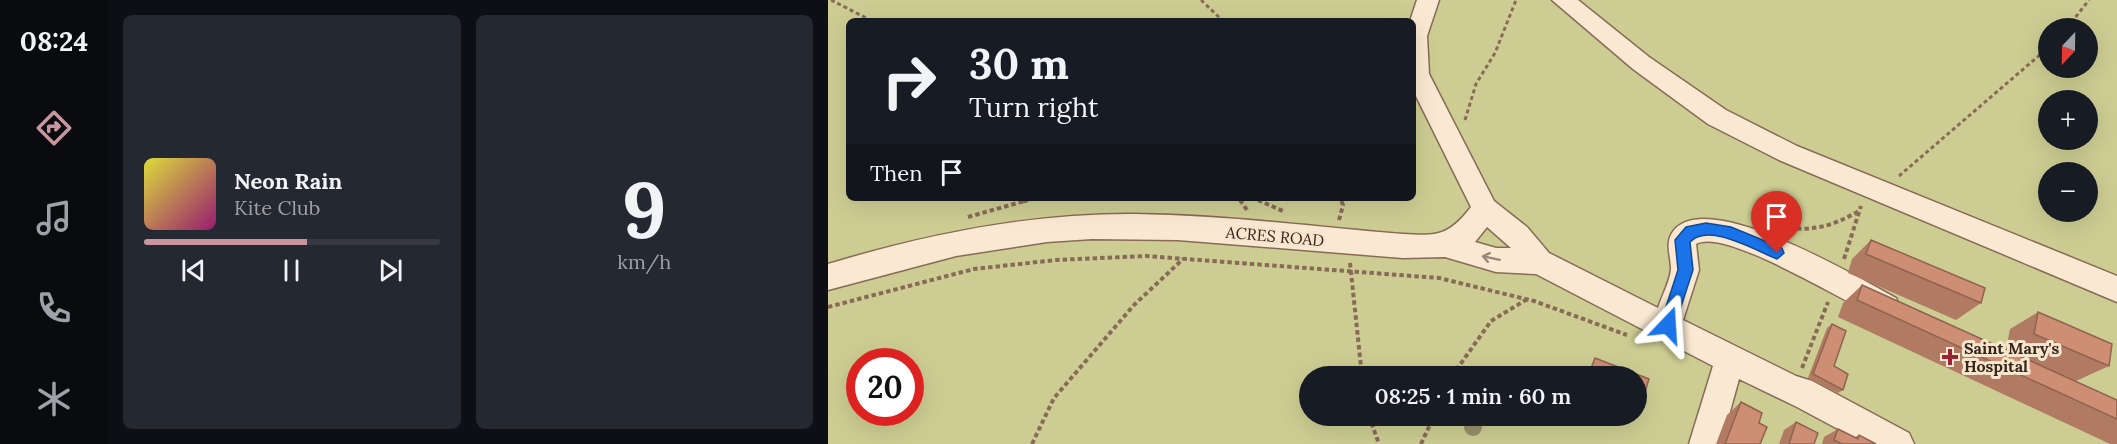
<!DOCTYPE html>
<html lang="en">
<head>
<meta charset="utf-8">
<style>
	:root { --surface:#171b24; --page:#242831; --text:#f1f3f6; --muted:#9ea1a6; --line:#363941; --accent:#c9969f }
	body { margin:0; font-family:Lora,serif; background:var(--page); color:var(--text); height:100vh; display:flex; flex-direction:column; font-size:22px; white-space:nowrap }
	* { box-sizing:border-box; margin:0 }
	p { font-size:20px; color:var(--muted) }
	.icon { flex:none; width:33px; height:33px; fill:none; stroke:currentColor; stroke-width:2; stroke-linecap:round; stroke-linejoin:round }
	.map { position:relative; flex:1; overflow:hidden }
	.details { display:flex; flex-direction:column; gap:15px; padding:15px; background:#0d0f14; width:720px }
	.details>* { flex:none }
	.guide { position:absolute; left:18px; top:18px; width:570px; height:183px; border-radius:9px; box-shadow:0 6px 24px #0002; background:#171b24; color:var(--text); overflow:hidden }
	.needle { width:39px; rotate:202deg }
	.tools { position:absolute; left:1210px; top:18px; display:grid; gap:12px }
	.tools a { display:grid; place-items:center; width:60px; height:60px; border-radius:50%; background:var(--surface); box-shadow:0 6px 24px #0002; font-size:30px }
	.speed { position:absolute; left:18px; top:348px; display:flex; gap:12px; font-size:30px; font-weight:700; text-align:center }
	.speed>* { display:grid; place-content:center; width:78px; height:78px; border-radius:50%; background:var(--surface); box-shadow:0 6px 24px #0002; line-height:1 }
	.speed .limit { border:9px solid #d22; background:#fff; color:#111 }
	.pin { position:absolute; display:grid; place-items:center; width:51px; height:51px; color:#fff; margin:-62px -26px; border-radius:50% 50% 50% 0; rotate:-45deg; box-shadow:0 0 6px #0007 }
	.pin .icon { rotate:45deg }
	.me { position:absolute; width:66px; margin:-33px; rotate:20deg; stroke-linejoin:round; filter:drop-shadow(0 0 4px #0008) }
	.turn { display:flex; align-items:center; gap:21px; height:126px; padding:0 24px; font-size:27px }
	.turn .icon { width:78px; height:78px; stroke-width:2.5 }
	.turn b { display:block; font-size:42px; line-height:51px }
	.then { display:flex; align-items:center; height:57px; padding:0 24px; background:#0003; gap:12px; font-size:22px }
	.details .card { flex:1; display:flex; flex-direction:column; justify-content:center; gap:9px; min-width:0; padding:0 21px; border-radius:9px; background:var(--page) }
	.details .dial { align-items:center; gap:0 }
	.dial b { font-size:78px; line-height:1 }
	.song { display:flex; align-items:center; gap:18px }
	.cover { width:72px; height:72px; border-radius:9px; background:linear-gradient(135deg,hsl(60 70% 55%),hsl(320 70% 35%)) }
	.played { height:6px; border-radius:3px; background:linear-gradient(90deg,var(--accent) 55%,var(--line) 55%) }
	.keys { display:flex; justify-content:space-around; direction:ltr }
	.details .tiles { flex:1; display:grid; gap:15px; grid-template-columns:repeat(2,1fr) }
	.trip { position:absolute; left:471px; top:366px; width:348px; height:60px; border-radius:30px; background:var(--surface); box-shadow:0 6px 24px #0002; font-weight:600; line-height:60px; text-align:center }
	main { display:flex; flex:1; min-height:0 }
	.dock { display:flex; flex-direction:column; width:108px; justify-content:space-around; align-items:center; background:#090b0e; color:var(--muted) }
	.dock .icon { width:42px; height:42px }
	.dock .current { color:var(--accent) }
	.dock b { font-size:27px; color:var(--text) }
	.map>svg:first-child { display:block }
	.green { fill:#cdcd93; fill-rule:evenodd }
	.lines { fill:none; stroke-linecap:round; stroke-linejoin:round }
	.minor-casing { stroke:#886b57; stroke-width:3 }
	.path-far1 { stroke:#886b57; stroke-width:3; stroke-dasharray:4 3; stroke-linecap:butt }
	.path { stroke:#886b57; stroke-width:4; stroke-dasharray:4.5 3; stroke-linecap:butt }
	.minor { fill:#fae9d2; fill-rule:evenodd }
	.tree { fill:#969169 }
	.wall { fill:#b17a63 }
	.building { fill:#ce8e73; stroke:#906350; stroke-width:1.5 }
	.oneway { stroke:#988877 }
	.route { fill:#1a73e8; stroke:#114b97; stroke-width:1.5 }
	.poi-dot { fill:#992534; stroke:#f6e6ce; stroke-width:2 }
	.labels { text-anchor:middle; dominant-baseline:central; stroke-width:6; stroke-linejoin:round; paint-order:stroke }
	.street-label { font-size:16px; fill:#37261c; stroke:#f6e6ce }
	.poi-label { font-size:16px; font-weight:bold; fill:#37261c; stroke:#f6e6ce; text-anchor:start }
</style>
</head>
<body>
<main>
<nav class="dock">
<b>08:24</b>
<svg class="icon current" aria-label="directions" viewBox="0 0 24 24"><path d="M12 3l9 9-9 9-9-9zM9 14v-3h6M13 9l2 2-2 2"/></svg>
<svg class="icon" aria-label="music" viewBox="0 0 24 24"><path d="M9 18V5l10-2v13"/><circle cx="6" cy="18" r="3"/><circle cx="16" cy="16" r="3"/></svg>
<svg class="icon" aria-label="phone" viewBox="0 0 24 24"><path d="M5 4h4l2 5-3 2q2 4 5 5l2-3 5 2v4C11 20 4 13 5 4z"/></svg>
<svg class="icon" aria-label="climate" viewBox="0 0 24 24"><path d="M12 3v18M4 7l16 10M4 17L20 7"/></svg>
</nav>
<section class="details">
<div class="tiles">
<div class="card">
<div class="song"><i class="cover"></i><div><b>Neon Rain</b><p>Kite Club</p></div></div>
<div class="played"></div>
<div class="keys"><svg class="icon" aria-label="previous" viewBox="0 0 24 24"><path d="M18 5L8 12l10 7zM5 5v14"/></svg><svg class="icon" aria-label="pause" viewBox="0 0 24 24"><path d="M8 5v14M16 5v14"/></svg><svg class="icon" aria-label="next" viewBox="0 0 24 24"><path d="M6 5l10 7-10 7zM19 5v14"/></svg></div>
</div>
<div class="card dial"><b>9</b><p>km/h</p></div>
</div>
</section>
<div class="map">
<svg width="1289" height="444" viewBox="0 0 1289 444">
	<rect width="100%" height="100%" fill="#efdbbf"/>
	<path class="green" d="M0 0H1289V444H0ZM21 21H585V198H21ZM1221 28H1260V68H1221ZM1221 100H1260V140H1221ZM1221 172H1260V212H1221ZM32 362H82V412H32ZM482 376H808V416H482Z"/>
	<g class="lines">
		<g class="minor-casing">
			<path id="minor" d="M589 0H611L599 36 601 74 666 201 699 227 721 253 830 308C834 296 842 281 843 269 843 257 837 244 844 233 875 184 1030 278 1068 298L1072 307 1068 316 1058 320C1023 307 897 226 868 244L871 270 855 320 968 376 984 381 1081 433 1086 444H1038L969 407 911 379 893 444H861L885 366 708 274 668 272 617 257 575 258 350 240 264 239 219 242 128 256 0 290V264C100 234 203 213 308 214 397 215 486 227 575 234 609 236 621 236 643 207L585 90V21H582ZM659 227 683 248H668L647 242Z
				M724 0H750L821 57 898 110 969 146 1289 276V302L951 160 880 124 805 69Z"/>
		</g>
		<path class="path-far1" d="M3 0 44 21
			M373 0 395 21
			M1239 28 1261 0
			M637 120 648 84 667 53 688 0
			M1071 176 1221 47
			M410 198 413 202
			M425 198 433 202
			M512 198 514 202
			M195 202 208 198"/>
		<path class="path" d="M412 200 419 210
			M430 200 455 211
			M140 217 200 200
			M511 220 515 205 513 200
			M954 227C984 232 1005 226 1031 211
			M1016 259 1033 206
			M522 263 534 376
			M0 307 146 269 228 260 318 256 611 278 706 301 799 335
			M974 368 1000 302
			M624 376 663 321 701 298
			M541 416 551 444
			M204 444 226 398 306 305 355 259
			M593 444 606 416"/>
		<use href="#minor" class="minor"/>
	</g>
	<circle class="tree" cx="645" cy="427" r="9"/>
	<path class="wall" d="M1043 240 1153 303 1128 320 1020 273 1024 259Z
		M1034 285 1289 400V444H1282L1010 317 1015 303Z
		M1210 312 1281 366 1248 381 1178 350 1182 329Z
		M1004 324 1006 366 1015 390 1010 393 980 378 999 328Z
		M808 376 810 415 807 418 801 416H808Z
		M913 402 931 423 932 444H888L899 415Z
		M771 416H782L780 419Z
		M968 422 986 444H951L956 430Z
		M1010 429 1027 437 1031 435 1048 444H994L996 437Z"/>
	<path class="building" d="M1043 240 1157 288 1153 303 1038 254Z
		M1034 285 1289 400V419L1029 300Z
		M1210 312 1284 344 1281 366 1206 334Z
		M1004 324 1018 331 1006 366 1020 374 1015 390 985 374Z
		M767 358 821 379 810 415 808 414V376H760Z
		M913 402 934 413 931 423 939 427 932 444H897Z
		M968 422 990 433 986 444H961Z
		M1010 429 1030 439 1031 435 1048 444H1014L1006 440Z"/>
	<defs><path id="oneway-shaft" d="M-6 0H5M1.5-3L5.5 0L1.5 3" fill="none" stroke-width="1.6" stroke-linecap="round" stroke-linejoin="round" transform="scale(1.5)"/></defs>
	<use class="oneway" href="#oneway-shaft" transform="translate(663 258) rotate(-168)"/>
	<path class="route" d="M878 223 903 227 954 248 956 253 949 259C928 251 881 222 862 242L865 270 847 325 840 332 832 325 850 270 847 240 858 227Z"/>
	<path class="poi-dot" d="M1119 348h6v6h6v6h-6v6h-6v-6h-6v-6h6z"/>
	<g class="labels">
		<g class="street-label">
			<text transform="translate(447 236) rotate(5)">ACRES ROAD</text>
		</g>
		<g class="poi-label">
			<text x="1136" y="348">Saint Mary's<tspan x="1136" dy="18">Hospital</tspan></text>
		</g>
	</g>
</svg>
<div class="tools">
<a><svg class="needle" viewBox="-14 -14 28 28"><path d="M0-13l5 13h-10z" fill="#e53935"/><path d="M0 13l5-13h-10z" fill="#9ea1a6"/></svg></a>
<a>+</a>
<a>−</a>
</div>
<div class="speed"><div class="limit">20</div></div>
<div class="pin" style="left:949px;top:253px;background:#d93025"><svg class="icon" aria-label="arrive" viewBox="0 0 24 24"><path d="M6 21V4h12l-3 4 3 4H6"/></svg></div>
<svg class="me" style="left:840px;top:325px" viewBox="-20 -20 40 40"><path d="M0-17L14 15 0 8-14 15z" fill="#1a73e8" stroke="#fff" stroke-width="4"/></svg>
<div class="trip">08:25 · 1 min · 60 m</div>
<div class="guide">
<div class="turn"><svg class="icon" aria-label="right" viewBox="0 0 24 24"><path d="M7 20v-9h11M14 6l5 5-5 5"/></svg><div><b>30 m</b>Turn right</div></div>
<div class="then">Then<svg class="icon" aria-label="arrive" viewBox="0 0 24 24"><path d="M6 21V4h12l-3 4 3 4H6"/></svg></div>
</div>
</div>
</main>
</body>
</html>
